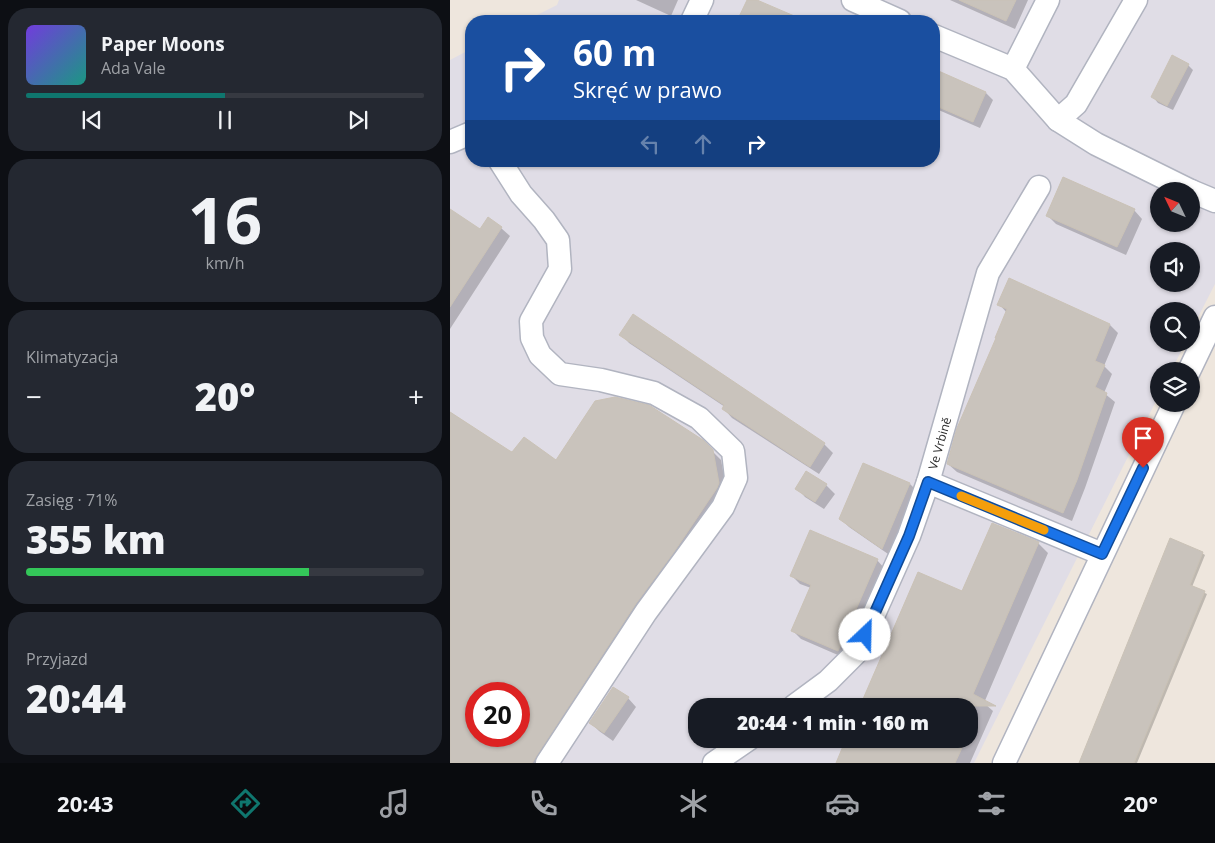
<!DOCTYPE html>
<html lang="pl">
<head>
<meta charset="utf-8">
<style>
	:root { --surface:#171b24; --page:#242831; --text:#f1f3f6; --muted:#9ea1a6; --line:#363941; --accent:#0f766e }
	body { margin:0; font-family:"Open Sans",sans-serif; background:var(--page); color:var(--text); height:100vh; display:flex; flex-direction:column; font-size:19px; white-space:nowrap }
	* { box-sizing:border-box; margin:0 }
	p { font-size:16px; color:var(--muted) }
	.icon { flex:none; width:28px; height:28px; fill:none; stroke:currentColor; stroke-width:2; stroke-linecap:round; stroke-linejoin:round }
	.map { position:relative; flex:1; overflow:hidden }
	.details { display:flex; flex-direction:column; gap:8px; padding:8px; background:#0d0f14; width:450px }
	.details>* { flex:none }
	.banner { position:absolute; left:15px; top:15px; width:475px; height:152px; border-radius:20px; box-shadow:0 1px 4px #0004; background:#1a4fa0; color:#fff; overflow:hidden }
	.needle { width:32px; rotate:313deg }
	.fabs { position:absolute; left:700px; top:182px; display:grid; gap:10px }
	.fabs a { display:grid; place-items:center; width:50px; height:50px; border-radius:50%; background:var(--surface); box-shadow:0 1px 4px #0004; font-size:25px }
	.speed { position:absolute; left:15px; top:682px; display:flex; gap:10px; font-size:25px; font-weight:700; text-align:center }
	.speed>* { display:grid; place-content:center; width:65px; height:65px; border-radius:50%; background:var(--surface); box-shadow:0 1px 4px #0004; line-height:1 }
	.speed .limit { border:8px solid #d22; background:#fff; color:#111 }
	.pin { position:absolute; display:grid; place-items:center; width:42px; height:42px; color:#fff; margin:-51px -21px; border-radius:50% 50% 50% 0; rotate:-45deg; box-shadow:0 0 5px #0007 }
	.pin .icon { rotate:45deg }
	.me { position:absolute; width:55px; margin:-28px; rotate:24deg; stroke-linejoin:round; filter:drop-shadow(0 0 4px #0008) }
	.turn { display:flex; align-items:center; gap:18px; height:105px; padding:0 25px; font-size:22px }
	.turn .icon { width:65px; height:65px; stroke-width:2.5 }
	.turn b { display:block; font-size:35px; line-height:42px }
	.lanes { display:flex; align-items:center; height:48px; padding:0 25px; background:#0003; justify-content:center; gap:25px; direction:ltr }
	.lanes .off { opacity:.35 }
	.big { font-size:38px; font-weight:800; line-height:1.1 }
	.details .tile { flex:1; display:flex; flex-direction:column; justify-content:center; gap:8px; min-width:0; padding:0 18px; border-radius:20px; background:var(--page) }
	.details .dial { align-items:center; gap:0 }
	.dial b { font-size:65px; line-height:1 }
	.song { display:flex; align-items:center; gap:15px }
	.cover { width:60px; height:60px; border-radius:8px; background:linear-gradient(135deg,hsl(260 70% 55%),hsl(170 70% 35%)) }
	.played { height:5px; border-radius:2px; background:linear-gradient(90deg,var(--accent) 50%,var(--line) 50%) }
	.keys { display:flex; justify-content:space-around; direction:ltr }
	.heat { display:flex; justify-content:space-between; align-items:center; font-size:28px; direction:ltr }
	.charge { height:8px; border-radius:4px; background:linear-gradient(90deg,#34c759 71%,var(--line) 0) }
	.trip { position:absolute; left:238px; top:698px; width:290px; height:50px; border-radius:20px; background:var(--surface); box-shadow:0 1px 4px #0004; font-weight:800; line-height:50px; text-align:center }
	.menu { display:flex; height:80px; justify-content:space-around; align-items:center; background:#090b0e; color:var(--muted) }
	.menu .icon { width:35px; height:35px }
	.menu .selected { color:var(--accent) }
	.menu b { font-size:22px; color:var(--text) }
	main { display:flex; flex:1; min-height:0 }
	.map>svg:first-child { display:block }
	.industrial { fill:#e0dde6; fill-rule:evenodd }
	.shadow { fill:#0003; fill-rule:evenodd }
	.building { fill:#c9c3bc; stroke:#cac2b6; fill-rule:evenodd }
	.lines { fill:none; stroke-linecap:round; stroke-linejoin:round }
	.minor-casing { stroke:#b1b4c0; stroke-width:25 }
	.minor { stroke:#fff; stroke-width:22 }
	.route-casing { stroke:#114b97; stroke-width:12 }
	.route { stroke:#1a73e8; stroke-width:9 }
	.slow { stroke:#f59e0b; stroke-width:9 }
	.labels { text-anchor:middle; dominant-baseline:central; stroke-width:4.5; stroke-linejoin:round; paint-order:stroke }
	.street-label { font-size:12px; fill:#2b2b2b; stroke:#fff }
</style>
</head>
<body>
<main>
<section class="details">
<div class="tile">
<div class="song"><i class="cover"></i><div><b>Paper Moons</b><p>Ada Vale</p></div></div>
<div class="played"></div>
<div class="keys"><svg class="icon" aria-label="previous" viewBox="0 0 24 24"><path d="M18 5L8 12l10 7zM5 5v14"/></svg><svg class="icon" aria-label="pause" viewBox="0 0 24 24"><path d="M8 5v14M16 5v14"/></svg><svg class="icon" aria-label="next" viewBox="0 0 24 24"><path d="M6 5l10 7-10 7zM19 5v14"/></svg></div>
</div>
<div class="tile dial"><b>16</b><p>km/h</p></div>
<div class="tile"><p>Klimatyzacja</p>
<div class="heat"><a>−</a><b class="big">20°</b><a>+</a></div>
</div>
<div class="tile"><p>Zasięg · 71%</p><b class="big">355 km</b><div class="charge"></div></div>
<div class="tile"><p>Przyjazd</p><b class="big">20:44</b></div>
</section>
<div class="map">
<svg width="765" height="763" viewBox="0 0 765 763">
	<rect width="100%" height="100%" fill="#eee6dd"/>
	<path class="industrial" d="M109 0H765V284L741 331V311H709V344H735L721 371H709V395L524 763H0V60L21 49V161H484V21H75L107 5ZM709 191H741V224H709ZM709 251H741V284H709ZM26 694H69V736H26ZM246 706H519V739H246Z"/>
	<path class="shadow" d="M186 0H228L221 16Z
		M298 0H304L346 18 349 21H289Z
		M500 0H578L565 29Z
		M738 65 743 70 723 110 708 103 703 97Z
		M484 70 536 93 543 100 530 128 484 108Z
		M0 210 31 230 51 228 60 236 0 329Z
		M684 210 692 219 676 255 606 224 598 216Z
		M560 280 660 325 668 333 654 366 662 374 654 393 665 402 635 488 622 521 507 472 498 464 557 313 549 304Z
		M183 316 374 444 383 453 369 474 282 418 274 409 275 407 179 343 171 334Z
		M0 412 59 452 106 461 252 441 271 460 277 492 96 763H0ZM26 694H69V736H26Z
		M460 484 468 492 441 556 399 527 391 519Z
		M376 485 385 494 374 509 355 497 347 488Z
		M588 543 598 553 534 703 543 711 520 763H387L397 739H519V706H412L469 574 513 593Z
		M752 553 755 555 742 587 757 594 687 763H630Z
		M427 560 435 569 397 659 351 639 343 631 361 588 350 584 342 576Z
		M178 698 186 707 163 741 149 731 141 723Z"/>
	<path class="building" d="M297 0H307L356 21H287Z
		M509 0H566L556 21Z
		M722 55 739 64 717 106 701 97Z
		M484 69 536 92 523 122 484 105Z
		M613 177 685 209 667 247 596 216Z
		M0 209 30 229 38 217 52 227 0 307Z
		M559 278 660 324 645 361 655 365 645 387 657 393 627 480 613 513 497 464 507 428 546 338H545L557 309 547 305Z
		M183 314 375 443 360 467 272 409 274 405 169 335Z
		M165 397 199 405 253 440 263 450 269 483 267 488 222 555 185 605 82 763H0V412L60 451 62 452 74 437 106 460 145 401ZM26 694H69V736H26Z
		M413 463 460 483 432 549 389 519Z
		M356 471 377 484 365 502 345 489Z
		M542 523 589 542 523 694 546 706H410L468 572 512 591Z
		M360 530 428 559 388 651 341 631 361 585 340 576Z
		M720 538 753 552 740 585 755 591 684 763H629Z
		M163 687 179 697 154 733 139 723Z
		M396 739H516L505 763H386Z"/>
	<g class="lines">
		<g class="minor-casing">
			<g id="minor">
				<path d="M403 0 450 21"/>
				<path d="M242 21 252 0"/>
				<path d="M484 36 563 69 608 120 646 144 741 191"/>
				<path d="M563 69 598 0"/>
				<path d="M608 120 626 104 686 0"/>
				<path d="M0 142 21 133"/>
				<path d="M50 161 71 194 94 220 108 240 110 269 81 321 82 338 90 355 110 374 151 380 204 393 249 418 283 451 286 478 273 507 196 612 97 763"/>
				<path d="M741 191 765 201"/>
				<path d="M739 371 765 317"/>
				<path d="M478 482 652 554"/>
				<path id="s1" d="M344 706 378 681 407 652 459 536 478 482 538 273 589 187"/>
				<path d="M264 763 299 739"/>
				<path d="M554 763 724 404"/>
			</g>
		</g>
		<use href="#minor" class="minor"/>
	</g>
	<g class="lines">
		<g class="route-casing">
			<path id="route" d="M415 635 459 536 478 482 652 554 693 468"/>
		</g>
		<use href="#route" class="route"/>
		<path class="slow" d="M511 496 594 530"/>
	</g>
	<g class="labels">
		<g class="street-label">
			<text stroke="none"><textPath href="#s1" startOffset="308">Ve Vrbině</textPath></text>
		</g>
	</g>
</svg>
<div class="fabs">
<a><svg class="needle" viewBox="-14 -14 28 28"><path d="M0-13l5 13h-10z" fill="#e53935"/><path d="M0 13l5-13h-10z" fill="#9ea1a6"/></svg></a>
<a><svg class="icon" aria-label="sound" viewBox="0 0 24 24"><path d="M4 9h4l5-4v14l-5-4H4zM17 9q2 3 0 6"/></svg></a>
<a><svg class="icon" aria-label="search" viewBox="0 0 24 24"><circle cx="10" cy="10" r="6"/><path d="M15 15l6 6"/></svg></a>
<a><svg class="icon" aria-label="layers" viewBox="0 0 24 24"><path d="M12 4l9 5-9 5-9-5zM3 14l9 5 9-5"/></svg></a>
</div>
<div class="speed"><div class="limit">20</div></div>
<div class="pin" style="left:693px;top:468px;background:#d93025"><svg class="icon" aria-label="arrive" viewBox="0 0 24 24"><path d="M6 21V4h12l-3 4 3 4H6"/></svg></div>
<svg class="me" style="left:415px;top:635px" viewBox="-20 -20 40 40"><circle r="19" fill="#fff"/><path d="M0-13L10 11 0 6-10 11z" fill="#1a73e8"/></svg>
<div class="trip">20:44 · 1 min · 160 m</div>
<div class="banner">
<div class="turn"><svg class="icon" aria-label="right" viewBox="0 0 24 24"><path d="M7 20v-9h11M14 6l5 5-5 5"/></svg><div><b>60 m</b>Skręć w prawo</div></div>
<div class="lanes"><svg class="icon off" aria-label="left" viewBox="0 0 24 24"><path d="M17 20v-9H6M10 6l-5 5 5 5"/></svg><svg class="icon off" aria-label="ahead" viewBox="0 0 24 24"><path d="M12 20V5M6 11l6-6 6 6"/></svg><svg class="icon" aria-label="right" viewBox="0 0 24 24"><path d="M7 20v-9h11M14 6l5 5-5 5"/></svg></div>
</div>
</div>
</main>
<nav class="menu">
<b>20:43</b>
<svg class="icon selected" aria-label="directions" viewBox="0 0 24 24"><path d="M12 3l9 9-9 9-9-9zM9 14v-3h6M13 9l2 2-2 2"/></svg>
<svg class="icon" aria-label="music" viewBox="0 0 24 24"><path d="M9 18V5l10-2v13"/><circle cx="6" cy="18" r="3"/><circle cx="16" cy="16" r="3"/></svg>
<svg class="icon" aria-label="phone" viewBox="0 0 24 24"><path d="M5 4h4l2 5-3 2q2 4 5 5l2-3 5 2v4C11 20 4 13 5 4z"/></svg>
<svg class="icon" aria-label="climate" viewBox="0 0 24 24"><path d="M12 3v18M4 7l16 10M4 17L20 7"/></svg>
<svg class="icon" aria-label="car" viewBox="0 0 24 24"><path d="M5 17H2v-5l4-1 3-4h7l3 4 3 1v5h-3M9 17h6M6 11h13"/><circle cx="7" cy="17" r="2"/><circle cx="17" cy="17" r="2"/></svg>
<svg class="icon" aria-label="filters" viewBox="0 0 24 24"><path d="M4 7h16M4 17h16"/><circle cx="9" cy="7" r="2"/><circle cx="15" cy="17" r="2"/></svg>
<b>20°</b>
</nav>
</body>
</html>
